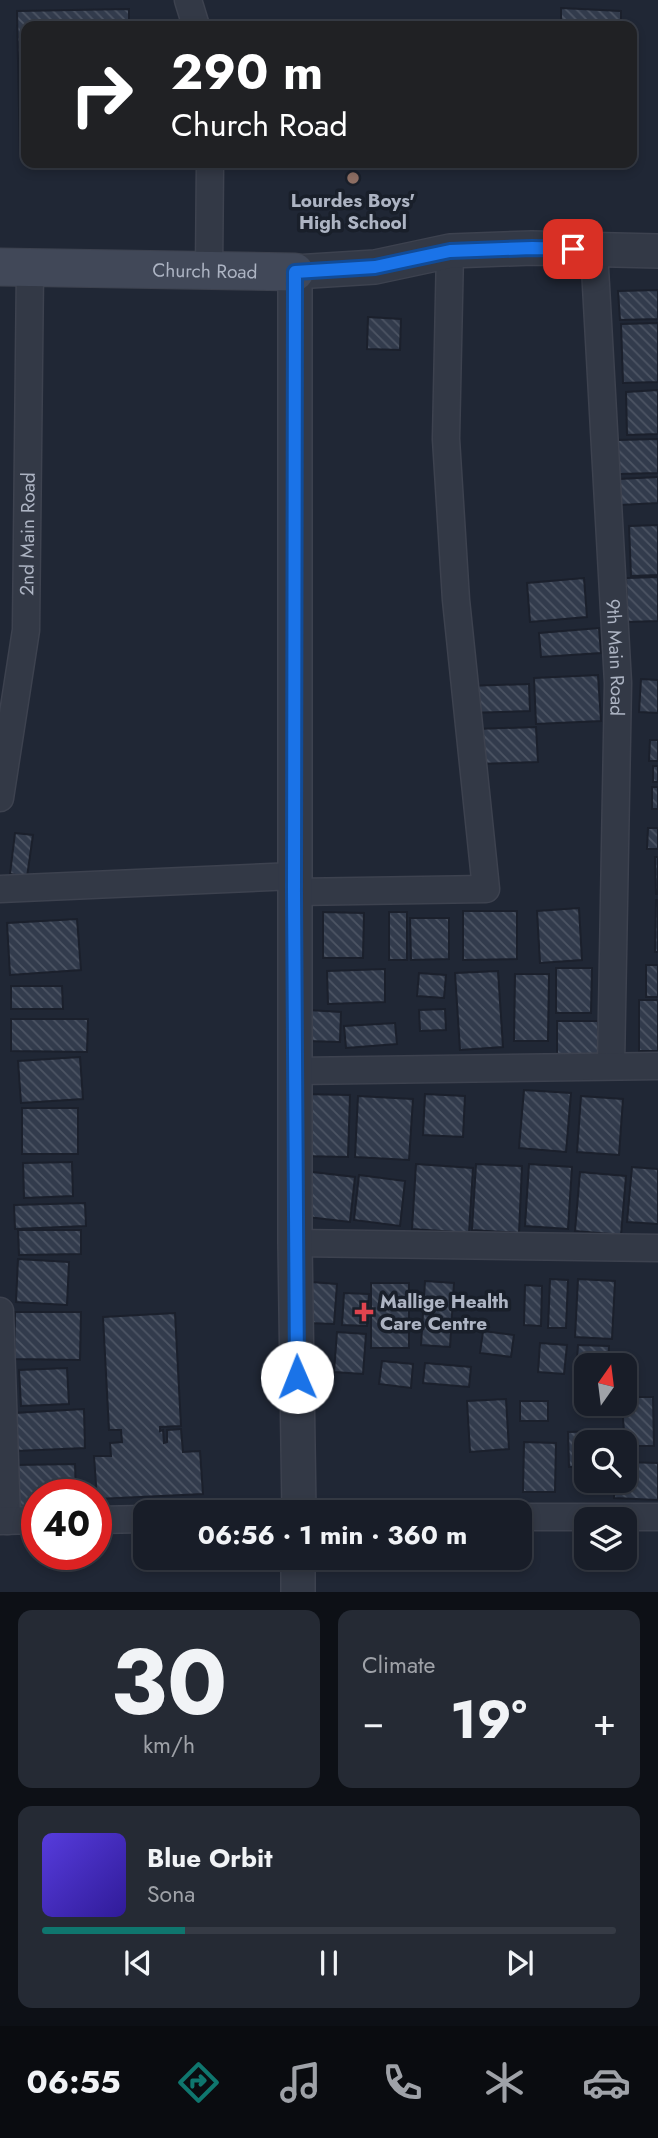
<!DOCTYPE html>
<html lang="en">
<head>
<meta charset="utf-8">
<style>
	:root { --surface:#181d28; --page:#252a34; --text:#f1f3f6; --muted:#9fa2a8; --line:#363b45; --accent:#0f766e }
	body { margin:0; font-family:Jost,sans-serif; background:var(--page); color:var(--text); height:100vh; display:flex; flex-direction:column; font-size:26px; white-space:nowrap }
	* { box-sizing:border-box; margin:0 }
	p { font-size:23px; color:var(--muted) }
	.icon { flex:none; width:38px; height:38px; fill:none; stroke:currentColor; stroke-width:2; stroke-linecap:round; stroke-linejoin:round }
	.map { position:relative; height:1592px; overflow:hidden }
	.drawer { display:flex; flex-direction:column; gap:18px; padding:18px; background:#0d1016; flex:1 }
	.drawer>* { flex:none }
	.banner { position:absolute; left:21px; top:21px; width:616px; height:147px; border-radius:14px; box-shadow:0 4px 10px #0003,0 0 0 2px var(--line); background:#202124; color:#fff; overflow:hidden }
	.needle { width:46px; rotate:14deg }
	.fabs { position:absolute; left:574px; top:1353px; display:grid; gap:14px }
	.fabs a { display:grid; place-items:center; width:63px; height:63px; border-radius:14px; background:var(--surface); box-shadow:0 4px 10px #0003,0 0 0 2px var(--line); font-size:35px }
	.speed { position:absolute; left:21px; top:1479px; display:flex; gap:14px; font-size:35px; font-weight:700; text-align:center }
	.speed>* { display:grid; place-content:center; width:91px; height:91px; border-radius:50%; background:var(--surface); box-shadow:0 4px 10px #0003,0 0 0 2px var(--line); line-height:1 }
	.speed .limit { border:10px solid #d22; background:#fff; color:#111 }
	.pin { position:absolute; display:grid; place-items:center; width:60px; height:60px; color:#fff; margin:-30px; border-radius:14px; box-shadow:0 4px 10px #0006 }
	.me { position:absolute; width:77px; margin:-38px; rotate:359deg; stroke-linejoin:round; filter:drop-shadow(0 0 5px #0008) }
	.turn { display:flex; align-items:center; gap:24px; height:147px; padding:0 35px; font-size:32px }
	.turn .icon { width:91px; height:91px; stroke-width:2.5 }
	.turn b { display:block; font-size:49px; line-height:60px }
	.big { font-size:52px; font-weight:700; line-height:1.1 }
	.drawer .tile { flex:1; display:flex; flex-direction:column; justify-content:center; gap:10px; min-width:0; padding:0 24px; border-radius:14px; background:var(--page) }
	.drawer .dial { align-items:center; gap:0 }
	.dial b { font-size:91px; line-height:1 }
	.song { display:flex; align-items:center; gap:21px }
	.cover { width:84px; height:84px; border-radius:10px; background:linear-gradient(135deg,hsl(250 70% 55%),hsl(250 70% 35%)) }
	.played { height:7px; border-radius:4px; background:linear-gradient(90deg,var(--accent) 25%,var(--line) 25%) }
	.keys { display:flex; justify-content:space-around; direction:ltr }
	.heat { display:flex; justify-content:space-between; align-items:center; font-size:38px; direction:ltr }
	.drawer .tiles { flex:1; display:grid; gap:18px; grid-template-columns:1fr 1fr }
	.tile:last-child { grid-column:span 2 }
	.trip { position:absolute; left:133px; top:1500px; width:399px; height:70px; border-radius:14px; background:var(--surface); box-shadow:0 4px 10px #0003,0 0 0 2px var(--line); font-weight:700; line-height:70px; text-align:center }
	.dock { display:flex; height:112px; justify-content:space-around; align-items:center; background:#0a0c10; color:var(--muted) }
	.dock .icon { width:49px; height:49px }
	.dock .selected { color:var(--accent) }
	.dock b { font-size:32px; color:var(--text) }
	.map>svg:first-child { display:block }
	.building { fill:url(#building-back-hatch); stroke:#1b202c; stroke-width:2 }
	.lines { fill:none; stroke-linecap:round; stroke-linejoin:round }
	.minor-casing { stroke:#3d424f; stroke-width:29 }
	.tertiary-casing { stroke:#3d424f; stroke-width:36 }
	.secondary-casing { stroke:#3d424f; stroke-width:39 }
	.minor { stroke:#333946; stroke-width:26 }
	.tertiary { stroke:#333946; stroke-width:33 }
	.secondary { stroke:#414858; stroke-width:37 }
	.route-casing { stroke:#114b97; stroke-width:18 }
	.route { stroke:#1a73e8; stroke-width:12 }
	.education-dot { fill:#8d6e63; stroke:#191f2a; stroke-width:2.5 }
	.health-dot { fill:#e0444e; stroke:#191f2a; stroke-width:2.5 }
	.labels { text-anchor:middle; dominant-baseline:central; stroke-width:7; stroke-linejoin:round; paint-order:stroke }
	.poi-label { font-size:19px; font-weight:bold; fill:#adb4c3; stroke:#191f2a }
	.street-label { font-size:19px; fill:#adb4c3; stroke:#191f2a }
</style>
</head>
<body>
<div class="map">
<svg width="658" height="1592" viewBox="0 0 658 1592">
	<defs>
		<pattern id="building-back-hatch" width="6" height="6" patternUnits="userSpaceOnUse" patternTransform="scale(1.75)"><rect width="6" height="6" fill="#323b4c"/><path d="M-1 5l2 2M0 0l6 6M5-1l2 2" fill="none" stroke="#4d5564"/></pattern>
	</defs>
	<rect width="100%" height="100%" fill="#202735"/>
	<path class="building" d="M561 8 621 11V26H561Z
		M129 9V26H26V155H20L17 11Z
		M658 290V319L620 320 618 291Z
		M368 317 401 319 400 350 367 349Z
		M658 323V382L623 383 621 324Z
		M658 390V434L627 435 626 392Z
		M658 439V473L618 474 617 440Z
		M658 477V503L620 505 619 479Z
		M658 525V575L631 576 629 526Z
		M658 577V621L627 622 626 578Z
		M584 578 587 617 530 622 527 583Z
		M599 628 601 653 541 657 539 633Z
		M598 675 601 721 536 724 534 678Z
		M641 679 658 680V713L639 712Z
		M529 684 530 711 467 713 466 686Z
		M536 727 538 762 476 764 475 729Z
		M650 740H658V761H649Z
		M653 766H658V782H653Z
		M652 787H658V809H652Z
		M648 828H658V849H647Z
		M15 833 33 835 27 877 10 874Z
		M655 857H658V894H656Z
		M656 900H658V952H655Z
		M579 908 582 960 540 963 537 911Z
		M463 911H517V959L463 960Z
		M323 912 364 913 363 958H323Z
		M389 912H407V960H389Z
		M410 918H449V959L411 960Z
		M77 919 81 970 10 975 7 923Z
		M646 965H658V997H646Z
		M556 968H592L591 1013H556Z
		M385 969V1002L328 1004 327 971Z
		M498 971 503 1047 460 1050 455 973Z
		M419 973 446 975 444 998 417 996Z
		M515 974H549L548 1041H514Z
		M11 986H62L63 1009H11Z
		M639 1000H658V1051H639Z
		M445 1009 446 1030 420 1031 419 1010Z
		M308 1010 341 1012 340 1042 307 1041Z
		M11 1019H88L87 1052 11 1051Z
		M557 1021H598L599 1055H557Z
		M395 1023 397 1044 346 1048 344 1026Z
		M80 1057 83 1099 21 1103 18 1061Z
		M524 1090 571 1093 566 1152 519 1148Z
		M301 1094 350 1095 348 1157 299 1156Z
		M425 1094 465 1096 463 1137 423 1135Z
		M358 1096 413 1099 409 1160 355 1157Z
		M581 1096 623 1099 619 1155 577 1152Z
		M22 1108H78V1154H22Z
		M72 1162 73 1196 24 1198 23 1163Z
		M416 1164 473 1168 469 1233 412 1229Z
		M476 1164 522 1166 519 1233 472 1230Z
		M529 1164 572 1167 568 1229 525 1226Z
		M632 1167 658 1169V1224L627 1222Z
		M304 1171 355 1177 350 1222 299 1216Z
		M580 1172 626 1176 621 1235 575 1231Z
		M359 1175 405 1181 400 1226 354 1220Z
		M85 1203 86 1226 15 1229 14 1205Z
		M18 1230H81V1254L19 1255Z
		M18 1259 69 1262 67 1305 16 1302Z
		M550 1279 568 1280 566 1328H548Z
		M578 1279 615 1281 612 1339 575 1337Z
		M425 1281 454 1283 450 1347 421 1345Z
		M311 1282 337 1284 334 1324 308 1323Z
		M371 1283H409V1348H371Z
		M525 1285 542 1286 541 1326 524 1325Z
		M344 1293 369 1294 367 1326 342 1325Z
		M15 1312H81L80 1360 14 1359Z
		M175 1313 181 1426 160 1427V1431L163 1430 164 1443 167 1442V1430L181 1429 183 1452 200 1451 203 1494 97 1499 94 1456H111L110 1443 122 1442 121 1430H109L103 1317Z
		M483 1331 514 1335 511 1357 480 1353Z
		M337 1332 366 1334 363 1374 334 1372Z
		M540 1343 567 1345 564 1374 538 1372Z
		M578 1345 609 1346 608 1365H586V1374L576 1373Z
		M301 1356 325 1358 323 1384 299 1383Z
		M382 1361 413 1364 411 1388 379 1384Z
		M425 1363 471 1367 469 1387 423 1383Z
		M67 1368 69 1404 21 1406 19 1370Z
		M625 1397H653L654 1446H625L622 1404H625Z
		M506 1399 509 1449 470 1452 467 1401Z
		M520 1401H548V1421H520Z
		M84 1409 85 1448 16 1451 14 1413Z
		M603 1431 604 1442H586V1467H569L568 1432Z
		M524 1442 556 1443 555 1492H523Z
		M625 1462 658 1463V1500L614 1498 615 1480H625Z
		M75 1464 76 1494H37V1510H16L15 1465Z"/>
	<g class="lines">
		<g class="minor-casing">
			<g id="minor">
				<path d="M188 0 196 26"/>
				<path id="s1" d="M594 250 618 683 611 1066"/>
				<path d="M209 272 210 163"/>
				<path id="s2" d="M0 798 26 630 30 269"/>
				<path d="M0 889 295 876"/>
				<path d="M294 892 486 889 456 600 446 439 450 251"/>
				<path d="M296 1071 658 1066"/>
				<path d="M295 1243 658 1248"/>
				<path d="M0 1311 7 1521"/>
				<path d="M520 1517H658"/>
				<path d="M96 1520 145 1519"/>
				<path d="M0 1521 37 1520"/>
			</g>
		</g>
		<g class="tertiary-casing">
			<path id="tertiary" d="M299 1512 295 1243V272L375 267 450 251 532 248 658 251
				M298 1592V1558"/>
		</g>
		<g class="secondary-casing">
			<g id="secondary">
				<path id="s3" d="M0 267 295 272"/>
			</g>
		</g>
		<use href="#minor" class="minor"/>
		<use href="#tertiary" class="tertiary"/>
		<use href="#secondary" class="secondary"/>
	</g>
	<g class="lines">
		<g class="route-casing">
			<path id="route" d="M297 1377 294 892 295 272 375 267 450 251 532 248 573 249"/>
		</g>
		<use href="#route" class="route"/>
	</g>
	<circle class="education-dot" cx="353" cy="178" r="7"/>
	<path class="health-dot" d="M360.5 1301.5h7v7h7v7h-7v7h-7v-7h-7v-7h7z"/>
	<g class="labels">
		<g class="poi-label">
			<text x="353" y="200">Lourdes Boys'<tspan x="353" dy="22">High School</tspan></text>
			<text x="380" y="1301" text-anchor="start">Mallige Health<tspan x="380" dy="22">Care Centre</tspan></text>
		</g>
		<g class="street-label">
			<text stroke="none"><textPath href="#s3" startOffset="205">Church Road</textPath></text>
			<text stroke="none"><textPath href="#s2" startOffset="266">2nd Main Road</textPath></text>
			<text stroke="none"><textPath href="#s1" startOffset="408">9th Main Road</textPath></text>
		</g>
	</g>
</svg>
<div class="fabs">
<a><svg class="needle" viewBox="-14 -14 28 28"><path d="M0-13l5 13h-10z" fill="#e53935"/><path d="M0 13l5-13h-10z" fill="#9fa2a8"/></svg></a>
<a><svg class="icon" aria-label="search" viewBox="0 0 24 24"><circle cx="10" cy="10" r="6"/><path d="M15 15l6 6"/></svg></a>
<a><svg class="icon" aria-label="layers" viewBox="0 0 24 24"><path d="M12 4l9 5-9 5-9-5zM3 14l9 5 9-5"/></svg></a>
</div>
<div class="speed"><div class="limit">40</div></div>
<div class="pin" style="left:573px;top:249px;background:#d93025"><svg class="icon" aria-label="arrive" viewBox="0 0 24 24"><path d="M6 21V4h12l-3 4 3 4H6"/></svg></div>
<svg class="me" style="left:297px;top:1377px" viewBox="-20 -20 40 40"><circle r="19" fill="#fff"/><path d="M0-13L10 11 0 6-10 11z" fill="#1a73e8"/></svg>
<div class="trip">06:56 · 1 min · 360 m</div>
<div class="banner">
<div class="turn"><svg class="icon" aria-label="right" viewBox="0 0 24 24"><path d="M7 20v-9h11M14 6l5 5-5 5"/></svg><div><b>290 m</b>Church Road</div></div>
</div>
</div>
<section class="drawer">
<div class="tiles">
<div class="tile dial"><b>30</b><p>km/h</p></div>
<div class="tile"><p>Climate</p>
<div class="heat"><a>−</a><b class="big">19°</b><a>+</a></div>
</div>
<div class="tile">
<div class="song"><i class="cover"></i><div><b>Blue Orbit</b><p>Sona</p></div></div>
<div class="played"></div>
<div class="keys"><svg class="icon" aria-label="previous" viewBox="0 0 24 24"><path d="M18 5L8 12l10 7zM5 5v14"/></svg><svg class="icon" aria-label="pause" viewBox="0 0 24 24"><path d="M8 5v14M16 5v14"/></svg><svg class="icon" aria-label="next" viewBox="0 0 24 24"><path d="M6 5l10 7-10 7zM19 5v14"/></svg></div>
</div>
</div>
</section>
<nav class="dock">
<b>06:55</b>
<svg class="icon selected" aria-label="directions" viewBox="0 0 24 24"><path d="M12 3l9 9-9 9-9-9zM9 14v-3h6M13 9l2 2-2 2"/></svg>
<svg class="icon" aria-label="music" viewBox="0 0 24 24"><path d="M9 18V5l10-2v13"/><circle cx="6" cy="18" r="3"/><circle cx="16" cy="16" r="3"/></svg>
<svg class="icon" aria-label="phone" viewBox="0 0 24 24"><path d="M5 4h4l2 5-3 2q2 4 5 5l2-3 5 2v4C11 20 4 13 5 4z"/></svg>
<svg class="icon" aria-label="climate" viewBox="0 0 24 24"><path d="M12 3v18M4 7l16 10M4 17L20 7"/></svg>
<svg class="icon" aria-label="car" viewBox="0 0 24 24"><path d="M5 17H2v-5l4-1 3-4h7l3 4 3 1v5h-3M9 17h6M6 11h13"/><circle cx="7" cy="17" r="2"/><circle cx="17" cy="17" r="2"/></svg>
</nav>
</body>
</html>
